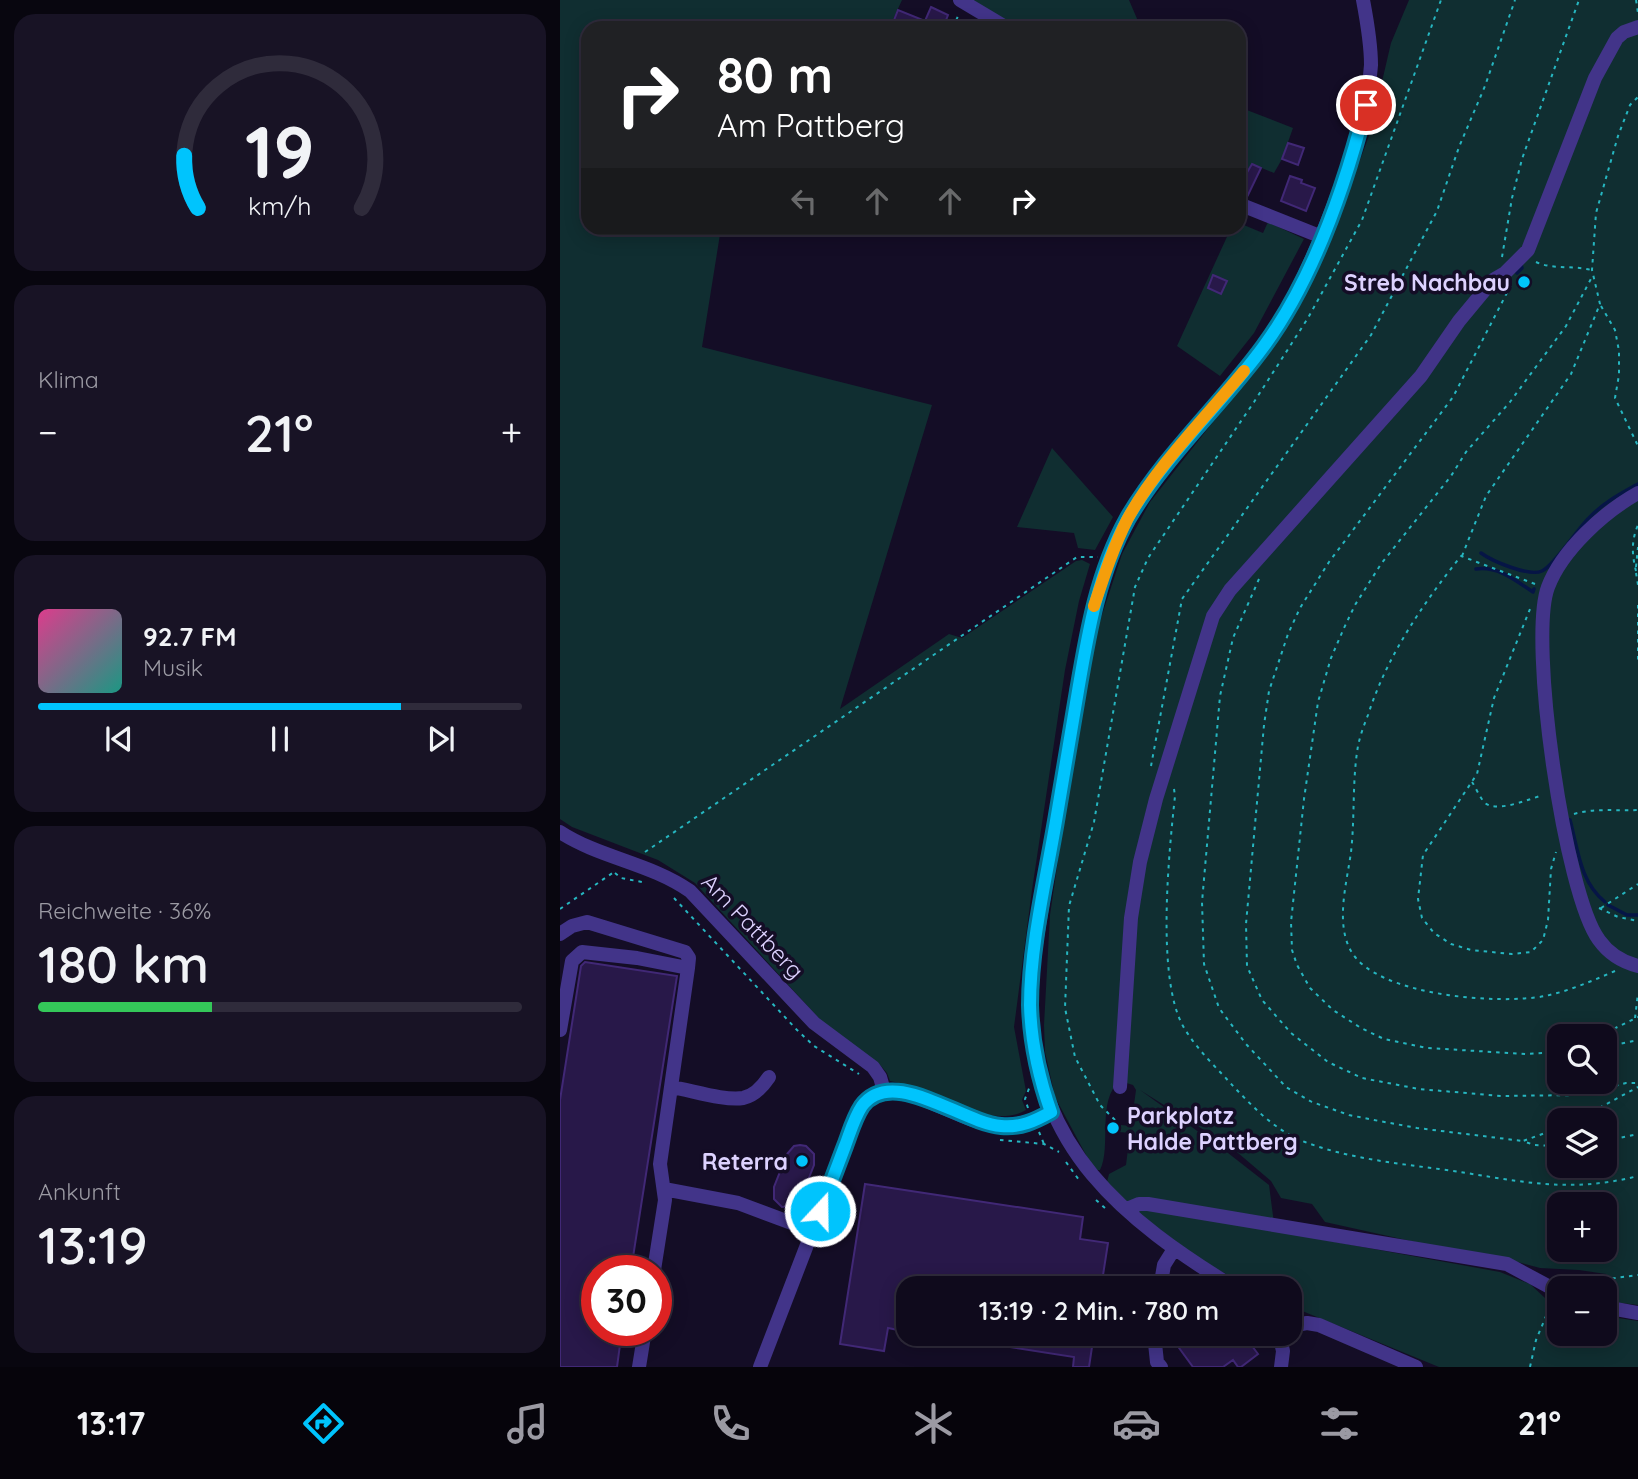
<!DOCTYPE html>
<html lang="de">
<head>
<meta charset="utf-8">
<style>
	:root { --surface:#0f0a1c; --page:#181325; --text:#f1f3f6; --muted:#9b9aa3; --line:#2f2b3b; --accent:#00c4fd }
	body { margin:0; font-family:Quicksand,sans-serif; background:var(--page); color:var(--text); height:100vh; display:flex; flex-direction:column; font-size:26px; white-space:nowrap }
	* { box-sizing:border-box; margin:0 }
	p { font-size:23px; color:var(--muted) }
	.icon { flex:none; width:38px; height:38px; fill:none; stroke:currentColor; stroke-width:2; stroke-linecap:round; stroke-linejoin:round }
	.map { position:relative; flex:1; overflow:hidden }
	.side { display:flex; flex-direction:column; gap:14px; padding:14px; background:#08060f; width:560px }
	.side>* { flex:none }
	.top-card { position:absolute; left:21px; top:21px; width:665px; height:214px; border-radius:21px; box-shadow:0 4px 18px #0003,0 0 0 2px var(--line); background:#202124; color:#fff; overflow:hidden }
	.tools { position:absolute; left:987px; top:1024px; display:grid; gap:14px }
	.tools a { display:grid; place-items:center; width:70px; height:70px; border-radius:14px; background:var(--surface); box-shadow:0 4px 18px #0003,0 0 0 2px var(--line); font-size:35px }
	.speed { position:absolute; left:21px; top:1255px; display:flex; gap:14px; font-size:35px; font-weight:700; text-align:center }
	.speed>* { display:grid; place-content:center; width:91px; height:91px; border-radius:50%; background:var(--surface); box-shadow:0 4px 18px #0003,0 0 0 2px var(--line); line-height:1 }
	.speed .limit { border:10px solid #d22; background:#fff; color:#111 }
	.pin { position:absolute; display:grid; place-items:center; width:60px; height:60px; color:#fff; margin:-30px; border:4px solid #fff; border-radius:50%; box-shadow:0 2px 7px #0007 }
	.me { position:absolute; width:77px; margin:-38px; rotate:21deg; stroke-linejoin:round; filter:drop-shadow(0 0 5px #0008) }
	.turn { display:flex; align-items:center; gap:24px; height:147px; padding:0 21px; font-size:32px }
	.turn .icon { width:91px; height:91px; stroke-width:2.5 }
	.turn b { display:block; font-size:49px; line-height:60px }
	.lanes { display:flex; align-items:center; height:66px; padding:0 21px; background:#0003; justify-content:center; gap:35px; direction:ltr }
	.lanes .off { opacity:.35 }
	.big { font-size:52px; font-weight:600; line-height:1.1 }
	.side .widget { flex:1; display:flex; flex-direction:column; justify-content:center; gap:10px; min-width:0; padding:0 24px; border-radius:21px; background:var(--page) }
	.side .dial { align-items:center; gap:0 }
	.dial svg { height:182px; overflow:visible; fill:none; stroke:var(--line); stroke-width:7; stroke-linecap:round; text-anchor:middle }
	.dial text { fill:var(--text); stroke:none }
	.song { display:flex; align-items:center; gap:21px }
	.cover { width:84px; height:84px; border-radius:10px; background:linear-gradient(135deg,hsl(330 70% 55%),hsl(170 70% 35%)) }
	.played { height:7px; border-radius:4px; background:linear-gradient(90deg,var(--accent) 75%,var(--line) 75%) }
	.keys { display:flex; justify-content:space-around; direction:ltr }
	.heat { display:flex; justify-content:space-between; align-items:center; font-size:38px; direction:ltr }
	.charge { height:10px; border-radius:5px; background:linear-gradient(90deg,#34c759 36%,var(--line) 0) }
	.trip { position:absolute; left:336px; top:1276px; width:406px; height:70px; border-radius:21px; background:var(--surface); box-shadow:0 4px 18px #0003,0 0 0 2px var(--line); font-weight:600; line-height:70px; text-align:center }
	.dock { display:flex; height:112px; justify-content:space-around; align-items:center; background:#06040b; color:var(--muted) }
	.dock .icon { width:49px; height:49px }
	.dock .active { color:var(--accent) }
	.dock b { font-size:32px; color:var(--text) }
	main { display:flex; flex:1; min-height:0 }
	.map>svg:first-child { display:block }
	.green { fill:#102e31; fill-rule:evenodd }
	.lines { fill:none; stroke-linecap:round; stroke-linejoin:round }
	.stream { stroke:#061546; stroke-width:3.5 }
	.building { fill:#281849; stroke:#412876; stroke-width:2 }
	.path { stroke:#26b6c0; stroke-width:2; stroke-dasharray:3.5 5; stroke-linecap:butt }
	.minor { stroke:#423489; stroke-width:14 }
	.route-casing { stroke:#007fa4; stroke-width:18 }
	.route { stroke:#00c4fd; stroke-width:12 }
	.slow { stroke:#f59e0b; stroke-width:12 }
	.poi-dot { fill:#00c4fd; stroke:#140d26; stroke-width:2.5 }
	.labels { text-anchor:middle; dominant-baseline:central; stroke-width:7; stroke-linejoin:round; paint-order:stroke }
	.poi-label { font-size:23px; font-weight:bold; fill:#ddd2ff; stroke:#140d26; text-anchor:end }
	.street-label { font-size:23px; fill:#ddd2ff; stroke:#140d26 }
</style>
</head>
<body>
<main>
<section class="side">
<div class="widget dial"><svg viewBox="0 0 100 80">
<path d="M14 69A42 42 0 1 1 86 69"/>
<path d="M14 69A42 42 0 0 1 8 46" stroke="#00c4fd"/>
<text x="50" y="56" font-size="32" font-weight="700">19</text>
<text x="50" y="72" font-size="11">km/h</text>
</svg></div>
<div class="widget"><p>Klima</p>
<div class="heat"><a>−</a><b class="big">21°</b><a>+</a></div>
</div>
<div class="widget">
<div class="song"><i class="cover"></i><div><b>92.7 FM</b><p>Musik</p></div></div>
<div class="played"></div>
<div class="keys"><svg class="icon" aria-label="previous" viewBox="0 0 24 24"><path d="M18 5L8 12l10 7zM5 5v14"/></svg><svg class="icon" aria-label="pause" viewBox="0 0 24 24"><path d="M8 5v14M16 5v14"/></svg><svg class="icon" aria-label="next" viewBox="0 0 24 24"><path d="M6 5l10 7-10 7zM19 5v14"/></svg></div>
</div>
<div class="widget"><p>Reichweite · 36%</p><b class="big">180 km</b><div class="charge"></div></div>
<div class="widget"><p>Ankunft</p><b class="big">13:19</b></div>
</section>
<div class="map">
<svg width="1078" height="1367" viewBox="0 0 1078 1367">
	<rect width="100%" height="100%" fill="#140d26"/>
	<path class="green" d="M0 0H342L330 26 332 28H28V228H161L142 347 372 405 280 709 389 634 402 638 516 561 522 560 530 564 519 601 505 670 472 890 454 1027 466 1091 462 1100 466 1110C429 1132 368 1088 330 1081L327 1073 320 1065 265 1025 135 883 98 860 12 827 0 819Z
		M409 0H569L581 28H457Z
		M849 0H1078V1305L1045 1301V1288H1029L1030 1283 1051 1285 1046 1274 1019 1270 980 1268 928 1254 891 1250 765 1222 752 1204 721 1198 711 1181 671 1147 580 1090 668 1153 709 1185 715 1231 940 1272 970 1284 999 1311V1334H1045V1316L1078 1321V1367H879L730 1306V1288H693L643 1262 577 1212 547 1182 549 1174 566 1165 570 1133 559 1132 561 1125 571 1126 576 1090 573 1085 560 1081C536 1100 552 1147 540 1170H534L495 1097 485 1052 484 1025 490 915 513 757 535 636 562 554 590 502 709 351 748 289 775 228 810 133 831 43ZM999 1036H1045V1082H999ZM999 1120H1045V1166H999ZM999 1204H1045V1250H999Z
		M679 107 733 128 722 159 714 173 692 164 679 186Z
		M708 222 744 239 694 333 660 376 617 346 671 228H679V223L703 233Z
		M492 448 553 517 535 550 518 548 514 533 457 527Z"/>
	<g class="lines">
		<path class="stream" d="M957 273 962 268 961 265
			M921 553C932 561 969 577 982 571 994 566 1017 529 1029 518 1043 503 1060 494 1078 484
			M916 569C938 566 955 580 973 592L974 589
			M1010 820C1018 850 1020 882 1045 902
			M1048 905 1067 915H1078"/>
	</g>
	<path class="building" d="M371 7 388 15 383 28H338L332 25 338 10 365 21Z
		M728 143 744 148 738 165 722 159Z
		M692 164 701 168 688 195 679 186Z
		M730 176 742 180 741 183 755 188 746 211 721 201Z
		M653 275 667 281 661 294 648 288Z
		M25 962 117 976 71 1270H37V1330H62L57 1367H0V1100L21 966Z
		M240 1145 246 1146 254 1154V1165L241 1198 233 1206 222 1207 214 1199V1187L227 1154 234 1146Z
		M305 1184 523 1217 520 1239 548 1243 541 1288H348V1332L328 1328 324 1351 280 1344Z
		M398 1334H534L529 1367H513L514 1357 398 1339Z
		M624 1334H670L677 1343 686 1338 698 1354 681 1367H678L673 1360 663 1367H633L614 1341Z"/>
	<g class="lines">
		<path class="path" d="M1076 0 1078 13
			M393 28 398 16
			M942 257 952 198 962 159 1019 0
			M976 262C993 270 1013 265 1031 270
			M951 285 893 397 769 562 740 608 728 634 709 691 704 725 686 924 687 966 702 1000 731 1033 768 1062 802 1078 859 1089 941 1096 1020 1095 1066 1083H1078
			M1041 306 1055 330 1059 351V375L1055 398 1078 446
			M902 556 926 496 1011 374 1040 304 1032 270 1036 213 1058 136 1070 105 1078 97
			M1076 567 1078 547
			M1076 571C1072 555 1071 541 1078 525
			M1076 573 1078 585
			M699 579 673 638 660 696 642 902 644 964 659 1008 686 1044 726 1087 752 1102 789 1115 814 1120 857 1128 963 1141
			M975 584 901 556C862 605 827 656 808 715 804 725 800 736 798 746 792 781 795 817 791 852 787 882 775 923 791 951 816 996 939 1005 985 996 1009 991 1032 981 1055 971
			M1078 605V662
			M970 609 934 698 917 774 863 855 858 899 862 918 874 933 891 944 911 950 952 954 971 952 983 940 988 920 991 869 996 852
			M591 766 622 599 811 335 877 211 899 147 925 86 955 0
			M912 782C916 788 919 796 924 802 935 814 969 799 983 795
			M614 789 615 796C609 852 596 977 623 1026 636 1049 657 1068 674 1087 695 1109 716 1131 745 1142 787 1158 834 1163 879 1169 953 1179 1003 1195 1078 1176
			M1014 814C1034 808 1057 811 1078 810
			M85 852 517 557H538
			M55 873 61 878 82 882
			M114 898 237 1030 254 1046 299 1074
			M1039 908 1058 917 1078 921
			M1041 908 1078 884
			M0 909 54 872
			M1075 1018 1078 993
			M1039 1036 1078 1017
			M1045 1047 1078 1040
			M999 1052 966 1054 867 1048 824 1039 801 1028 773 1010 750 988 737 965 732 950 731 922 744 799 758 702 771 658 784 628 795 605 821 564 891 476 906 452 950 402 1006 326 1033 275
			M468 1108 465 1099 470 1086
			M555 1120 540 1105 515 1057 505 1008 509 906 534 822 575 587 588 558 694 402 748 318 802 220 881 0
			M1017 1120 1078 1087
			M999 1128 963 1141 974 1145 999 1146
			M479 1132 484 1144
			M440 1140 484 1144 499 1152
			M1045 1141 1078 1134
			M506 1162 519 1180
			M536 1200 545 1208
			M1010 1284 1078 1275
			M970 1367 976 1340 992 1302"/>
		<path class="minor" d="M400 0 447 28
			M679 204 762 237
			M1078 493C1044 512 1002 550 988 587 968 640 1005 895 1039 940 1049 954 1062 962 1078 966
			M0 832C40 858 90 863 130 891L254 1023 313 1067 320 1077 324 1091C340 1089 353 1095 367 1101 416 1121 439 1139 491 1112
			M0 934 12 926 27 922 125 952 129 958 128 968
			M0 1030 12 961 22 952 77 958 128 968 100 1164 105 1200 94 1270
			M111 1087C131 1090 164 1101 183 1098 194 1096 203 1086 209 1077
			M560 1087 571 918 580 862 596 799 653 616 670 590 861 376 899 321 933 280 945 273 968 250 1035 78 1057 38 1064 32 1078 27
			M104 1189 178 1203 253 1231
			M567 1209 579 1204H588L947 1264 999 1292
			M600 1288 604 1265 614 1249
			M675 1288C564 1220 474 1148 471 1007 470 976 476 944 481 913 488 870 496 826 503 783 518 695 525 603 567 522 597 463 652 413 693 361 731 311 754 257 776 199 793 156 808 112 811 65 811 44 807 21 803 0
			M1045 1307 1078 1313
			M730 1326 747 1323 759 1325 856 1367
			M594 1334 597 1362 601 1367
			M719 1334 723 1351 721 1367
			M79 1367 85 1330
			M200 1367 297 1115 307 1100 324 1091"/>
	</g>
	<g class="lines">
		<g class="route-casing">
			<path id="route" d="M260 1211C269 1189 277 1167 285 1146 290 1133 294 1118 302 1106 332 1065 402 1123 441 1126 460 1128 475 1121 491 1112 479 1078 471 1042 470 1005 470 944 487 876 497 815 504 774 511 733 518 691 528 632 538 572 568 518 605 455 661 405 704 346 754 278 785 187 806 105"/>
		</g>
		<use href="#route" class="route"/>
		<path class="slow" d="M534 606C544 576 553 548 567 520 595 468 646 417 684 371"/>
	</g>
	<g class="poi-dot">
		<circle cx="964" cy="282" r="7"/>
		<circle cx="553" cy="1128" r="7"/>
		<circle cx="242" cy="1161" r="7"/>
	</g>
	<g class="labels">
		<g class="poi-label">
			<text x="950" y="282">Streb Nachbau</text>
			<text x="567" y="1115" text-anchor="start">Parkplatz<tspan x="567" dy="26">Halde Pattberg</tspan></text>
			<text x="228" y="1161">Reterra</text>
		</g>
		<g class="street-label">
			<text transform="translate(193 926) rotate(46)">Am Pattberg</text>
		</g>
	</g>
</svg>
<div class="tools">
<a><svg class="icon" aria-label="search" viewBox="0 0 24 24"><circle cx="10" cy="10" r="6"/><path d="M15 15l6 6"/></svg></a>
<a><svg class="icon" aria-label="layers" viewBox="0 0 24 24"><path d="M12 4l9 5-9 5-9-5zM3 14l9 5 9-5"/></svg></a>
<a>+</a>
<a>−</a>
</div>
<div class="speed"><div class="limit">30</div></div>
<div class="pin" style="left:806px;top:105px;background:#d93025"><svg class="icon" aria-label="arrive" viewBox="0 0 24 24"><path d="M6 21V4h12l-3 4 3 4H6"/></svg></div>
<svg class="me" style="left:260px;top:1211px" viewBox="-20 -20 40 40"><circle r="17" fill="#00c4fd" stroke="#fff" stroke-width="3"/><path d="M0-11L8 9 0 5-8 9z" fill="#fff"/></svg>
<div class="trip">13:19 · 2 Min. · 780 m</div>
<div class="top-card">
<div class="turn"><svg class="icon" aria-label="right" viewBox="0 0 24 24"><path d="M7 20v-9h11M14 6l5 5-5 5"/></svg><div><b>80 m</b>Am Pattberg</div></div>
<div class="lanes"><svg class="icon off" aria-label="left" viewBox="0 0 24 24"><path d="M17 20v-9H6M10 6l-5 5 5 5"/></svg><svg class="icon off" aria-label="ahead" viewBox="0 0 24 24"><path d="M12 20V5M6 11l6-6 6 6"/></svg><svg class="icon off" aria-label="ahead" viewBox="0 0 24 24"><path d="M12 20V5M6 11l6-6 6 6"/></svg><svg class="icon" aria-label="right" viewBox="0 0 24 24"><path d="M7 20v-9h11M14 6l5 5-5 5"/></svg></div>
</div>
</div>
</main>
<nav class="dock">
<b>13:17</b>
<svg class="icon active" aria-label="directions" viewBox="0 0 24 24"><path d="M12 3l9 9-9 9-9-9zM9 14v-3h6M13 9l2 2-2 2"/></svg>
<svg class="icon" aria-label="music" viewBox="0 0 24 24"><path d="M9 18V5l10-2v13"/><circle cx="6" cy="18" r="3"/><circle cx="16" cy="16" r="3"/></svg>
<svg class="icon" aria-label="phone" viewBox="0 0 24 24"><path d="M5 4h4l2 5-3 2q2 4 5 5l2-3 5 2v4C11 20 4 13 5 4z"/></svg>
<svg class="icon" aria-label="climate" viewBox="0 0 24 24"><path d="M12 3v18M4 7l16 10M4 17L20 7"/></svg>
<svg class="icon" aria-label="car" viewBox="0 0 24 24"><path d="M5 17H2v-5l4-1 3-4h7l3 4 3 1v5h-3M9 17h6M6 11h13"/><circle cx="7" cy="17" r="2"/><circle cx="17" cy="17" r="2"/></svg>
<svg class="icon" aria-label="filters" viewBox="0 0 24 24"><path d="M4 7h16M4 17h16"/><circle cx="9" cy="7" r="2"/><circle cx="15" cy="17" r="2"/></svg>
<b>21°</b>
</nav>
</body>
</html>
